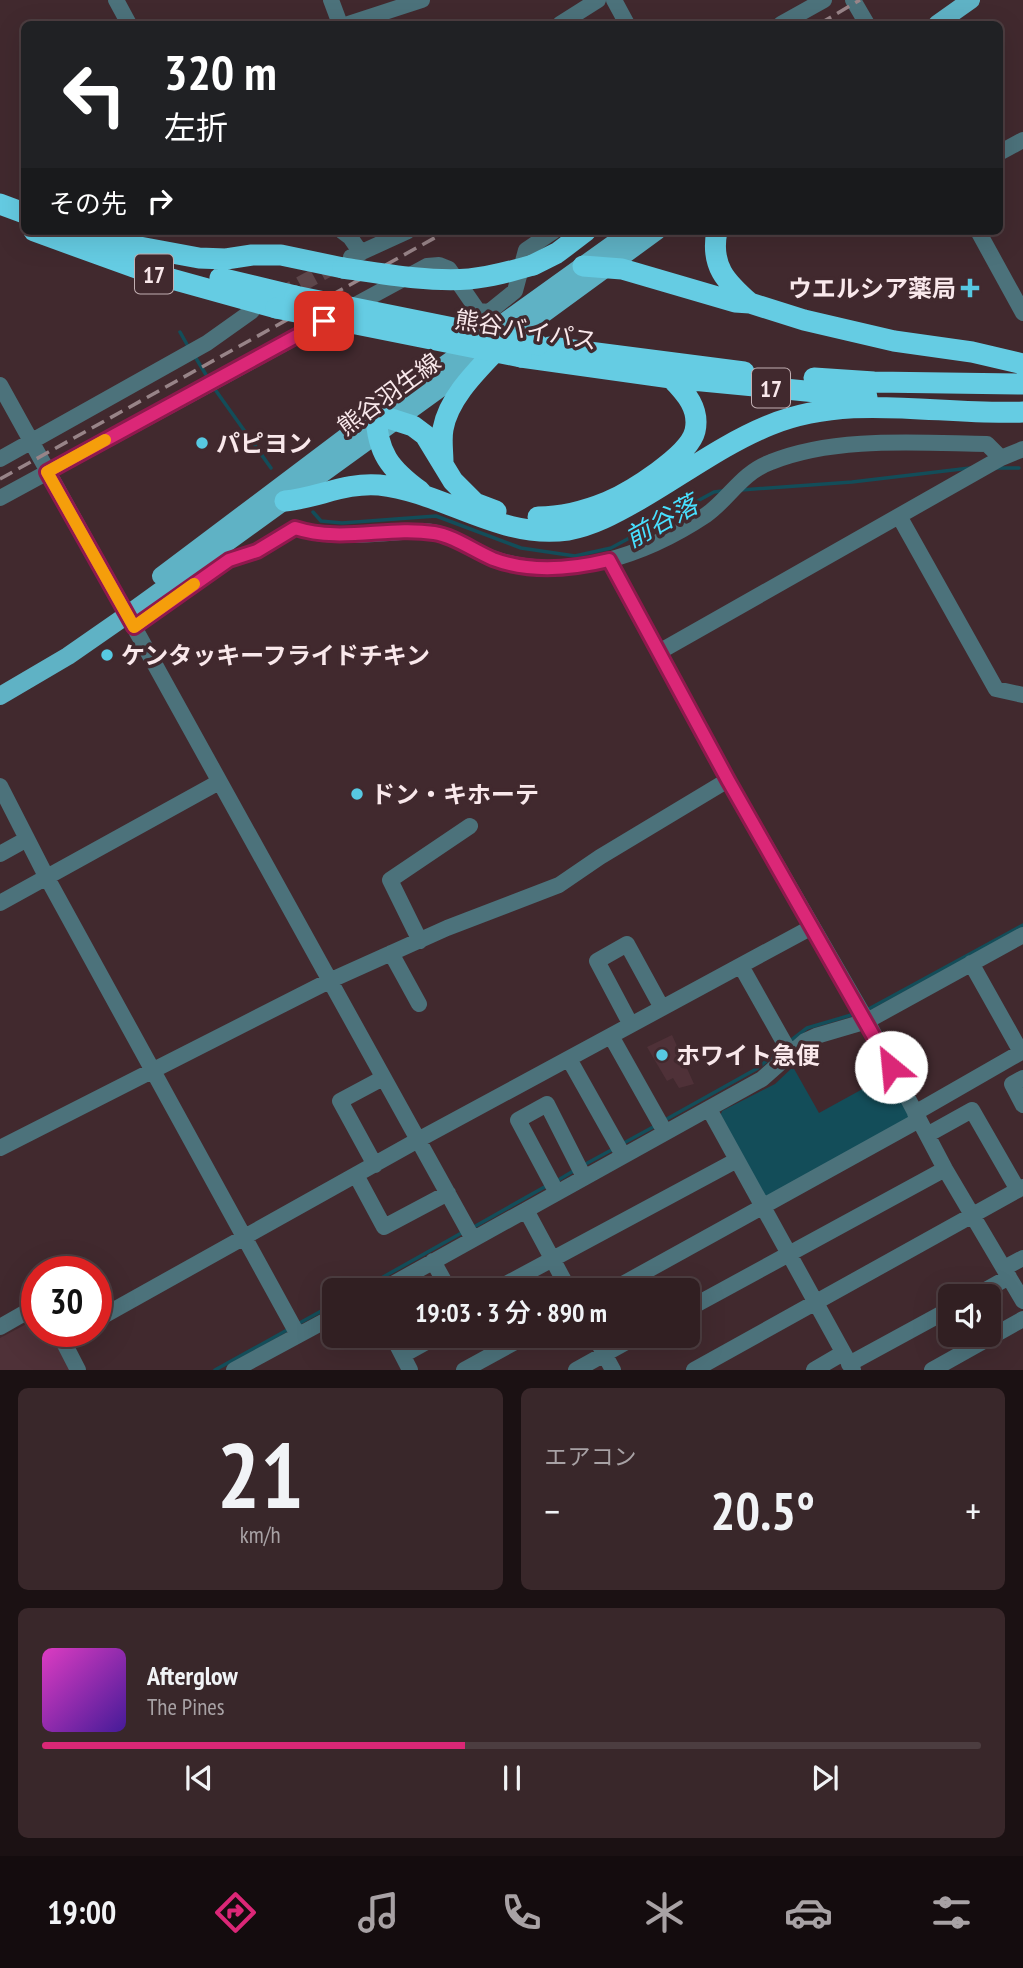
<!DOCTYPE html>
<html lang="ja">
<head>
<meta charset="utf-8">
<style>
	:root { --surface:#311f22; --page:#39272a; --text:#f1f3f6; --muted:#a8a2a5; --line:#4c3d40; --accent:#db2777 }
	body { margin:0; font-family:"PT Sans Narrow","Noto Sans JP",sans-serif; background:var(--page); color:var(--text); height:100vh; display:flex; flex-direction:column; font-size:26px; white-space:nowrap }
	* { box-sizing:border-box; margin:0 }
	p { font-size:23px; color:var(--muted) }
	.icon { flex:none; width:38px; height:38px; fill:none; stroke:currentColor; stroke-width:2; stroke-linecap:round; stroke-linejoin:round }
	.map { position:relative; height:1370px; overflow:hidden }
	.details { display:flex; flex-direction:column; gap:18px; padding:18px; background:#1b1113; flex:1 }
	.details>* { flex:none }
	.hud { position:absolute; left:21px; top:21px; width:982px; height:214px; border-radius:10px; box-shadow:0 7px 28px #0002,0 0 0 2px var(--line); background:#202124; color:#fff; overflow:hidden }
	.tools { position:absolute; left:938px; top:1284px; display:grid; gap:14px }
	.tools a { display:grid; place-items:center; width:63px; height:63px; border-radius:10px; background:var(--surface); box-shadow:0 7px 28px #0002,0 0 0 2px var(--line); font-size:35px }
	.speed { position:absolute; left:21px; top:1256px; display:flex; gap:14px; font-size:35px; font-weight:700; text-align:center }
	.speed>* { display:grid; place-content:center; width:91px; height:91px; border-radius:50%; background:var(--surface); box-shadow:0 7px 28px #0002,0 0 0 2px var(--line); line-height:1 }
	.speed .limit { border:10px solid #d22; background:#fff; color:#111 }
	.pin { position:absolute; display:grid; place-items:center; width:60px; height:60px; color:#fff; margin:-30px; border-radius:14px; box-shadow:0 4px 10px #0006 }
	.me { position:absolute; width:77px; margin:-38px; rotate:332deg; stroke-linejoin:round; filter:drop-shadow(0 0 5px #0008) }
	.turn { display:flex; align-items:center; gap:24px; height:147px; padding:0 28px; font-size:32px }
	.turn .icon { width:91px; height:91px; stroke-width:2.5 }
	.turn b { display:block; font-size:49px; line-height:60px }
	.then { display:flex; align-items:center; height:66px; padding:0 28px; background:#0003; gap:14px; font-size:26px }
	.big { font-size:52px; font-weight:600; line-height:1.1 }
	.details .widget { flex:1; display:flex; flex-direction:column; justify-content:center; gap:10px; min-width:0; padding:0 24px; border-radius:10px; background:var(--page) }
	.details .dial { align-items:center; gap:0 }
	.dial b { font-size:91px; line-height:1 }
	.song { display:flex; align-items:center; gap:21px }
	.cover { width:84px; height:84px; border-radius:10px; background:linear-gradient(135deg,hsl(310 70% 55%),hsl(260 70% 35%)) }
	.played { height:7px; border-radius:4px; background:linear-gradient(90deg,var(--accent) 45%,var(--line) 45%) }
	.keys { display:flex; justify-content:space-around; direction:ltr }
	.heat { display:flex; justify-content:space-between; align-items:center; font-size:38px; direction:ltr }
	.details .tiles { flex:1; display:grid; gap:18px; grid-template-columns:1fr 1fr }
	.widget:last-child { grid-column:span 2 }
	.trip { position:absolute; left:322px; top:1278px; width:378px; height:70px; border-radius:10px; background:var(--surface); box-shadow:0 7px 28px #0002,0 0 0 2px var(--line); font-weight:600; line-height:70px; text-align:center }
	.menu { display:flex; height:112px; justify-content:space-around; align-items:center; background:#140c0e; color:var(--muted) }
	.menu .icon { width:49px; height:49px }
	.menu .active { color:var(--accent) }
	.menu b { font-size:32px; color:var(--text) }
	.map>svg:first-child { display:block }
	.built { fill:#4f3138 }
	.water { fill:#134d59 }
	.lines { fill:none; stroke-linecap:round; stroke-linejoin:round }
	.stream { stroke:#134d59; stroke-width:3.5 }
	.minor-tunnel { stroke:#5d464a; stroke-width:16; stroke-dasharray:16 8; stroke-linecap:butt }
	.minor { stroke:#4c727b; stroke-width:16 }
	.major { stroke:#5fb2c5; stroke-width:18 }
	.highway { stroke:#65cce3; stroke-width:21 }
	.rail { stroke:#988488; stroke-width:3.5; stroke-dasharray:14 7; stroke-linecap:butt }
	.highway-bridge { stroke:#65cce3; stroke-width:21 }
	.route-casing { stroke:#8e194d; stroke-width:18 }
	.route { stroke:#db2777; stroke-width:12 }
	.slow { stroke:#f59e0b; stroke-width:12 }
	.poi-dot { fill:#57c9e2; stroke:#41292e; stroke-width:2.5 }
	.labels { text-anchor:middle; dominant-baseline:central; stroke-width:7; stroke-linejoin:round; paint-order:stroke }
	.shield { fill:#41292e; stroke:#c2afb2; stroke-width:2 }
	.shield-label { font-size:23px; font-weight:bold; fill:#f9e8eb }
	.poi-label { font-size:24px; font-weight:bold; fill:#f9e8eb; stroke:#41292e; text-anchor:start }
	.street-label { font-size:24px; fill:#f9e8eb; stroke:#41292e }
	.water-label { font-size:26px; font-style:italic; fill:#48e0ff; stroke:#41292e }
</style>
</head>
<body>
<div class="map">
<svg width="1023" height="1370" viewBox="0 0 1023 1370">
	<rect width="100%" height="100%" fill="#41292e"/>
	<path class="built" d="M672 1035 694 1084 679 1088 673 1078 667 1081 647 1047Z
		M32 1321H37V1332H49L70 1370H0V1338Z"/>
	<path class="water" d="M793 1067 819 1113 888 1075 910 1114 909 1119 768 1197 764 1196 720 1117 722 1111 775 1084Z"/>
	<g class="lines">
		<path class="stream" d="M180 332 189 348
			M194 355 208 378
			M214 388 271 468
			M995 468H1019
			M741 490 852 482 970 468
			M313 512 321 521 342 523 436 516 521 548 575 556 611 548 714 492 722 491
			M865 1011 1023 925
			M789 1042 807 1028 858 1013
			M665 1120 758 1068 783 1047
			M622 1144 655 1126
			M582 1166 615 1148
			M555 1182 575 1170
			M472 1228 548 1185
			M360 1290 465 1231
			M296 1325 334 1304
			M215 1370 289 1329"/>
		<path class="minor-tunnel" d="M279 296 339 263"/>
		<path class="minor" d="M116 0 129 24
			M331 0 340 24
			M614 0 627 24
			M853 0 867 24
			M348 24 422 0
			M560 24 598 0
			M781 24 824 0
			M999 153 1023 140
			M342 231 350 237 361 253
			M978 231 1023 313
			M351 257 408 231
			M0 385 473 1239
			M1023 449 1001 458 659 652 728 780 867 1021 945 1169 1023 1301
			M0 459 207 343 252 311
			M0 498 427 266 439 265 449 269 478 311 489 312 515 291 526 250 554 231
			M899 516 996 689 1023 695
			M609 560 659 652
			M134 627 229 560 257 551 295 528C325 538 357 535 389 533 404 532 422 529 437 533 457 538 475 553 495 559 566 583 646 555 706 515 729 499 741 473 771 462 835 436 919 443 987 444L1001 458
			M0 786 46 876 298 1335
			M0 854 27 839
			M0 903 219 782
			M420 941 390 880 470 826
			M391 953 419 1004
			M971 963 1021 1052
			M741 966 790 1053
			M631 1025 597 961 627 944 662 1008
			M611 1036 665 1132
			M569 1059 623 1155
			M1023 1078 1012 1084 1023 1105
			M709 1109 853 1370
			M915 1113 1023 1051
			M927 1135 972 1110 1018 1190
			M0 1148 329 981 447 928 559 885 600 857 728 780
			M375 1165 340 1101 383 1078
			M356 1175 384 1227 448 1193
			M557 1193 518 1120 547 1104 584 1177
			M526 1210 569 1290
			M433 1261 449 1290
			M1004 1268 1023 1258
			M382 1290 762 1079 805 1041 816 1036 867 1021 1023 935
			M495 1290 737 1160
			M612 1290 919 1120
			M973 1297 1009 1277
			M688 1309 945 1169
			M96 1320 418 1140 812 927
			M0 1327 28 1311H37
			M55 1332 62 1339 78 1370
			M392 1335 410 1370
			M594 1335 613 1370
			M403 1355 439 1335
			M849 1364 950 1309
			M234 1370 334 1316
			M464 1370 528 1335
			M576 1370 639 1335
			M694 1370 1023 1187
			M814 1370 843 1353
			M932 1370 1023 1319"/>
		<path class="major" d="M937 24 971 0
			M501 345 657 231
			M161 576 376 414 631 231
			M0 696 68 656 127 615 478 361"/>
		<path class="highway" d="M0 204 24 213
			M34 231 150 273 276 308
			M717 231C710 266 726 282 750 303
			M91 238 199 258 226 259 252 255H281L343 268
			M533 265 557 253 586 231
			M583 266 622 269 735 302 750 303 804 320 894 341 972 352 1023 364
			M220 278 295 296
			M550 347 744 372
			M521 357 671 378 867 397
			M814 378 874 382 1023 384
			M443 463C443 452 441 440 443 429 449 395 482 366 504 342
			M420 491C390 469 377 453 376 414L413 426 425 435 453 481 475 503 496 511
			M285 501C317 498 346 482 379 485 444 492 500 540 568 530 592 526 616 513 637 501 681 476 723 444 770 425 851 392 939 416 1023 412
			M538 517C562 517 585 511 607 502 630 492 689 456 695 431 700 409 686 393 671 378"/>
		<path class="rail" d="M819 24 860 0
			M0 479 447 231"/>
		<path class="highway-bridge" d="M343 268C384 274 428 282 469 279 491 277 512 271 533 265
			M295 296 538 345
			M276 308 521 357"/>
	</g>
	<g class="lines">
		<g class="route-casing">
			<path id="route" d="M324 321 47 472 134 627 229 560 257 551 295 528C342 543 387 526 434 533 454 536 474 551 493 559 530 573 572 569 609 560L728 780 891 1067"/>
		</g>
		<use href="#route" class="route"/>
		<path class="slow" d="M105 440 47 472 134 627 194 584"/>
	</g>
	<g class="poi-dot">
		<path d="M966.5 277.5h7v7h7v7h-7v7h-7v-7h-7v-7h7z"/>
		<circle cx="202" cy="443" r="7"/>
		<circle cx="107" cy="655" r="7"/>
		<circle cx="357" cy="794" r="7"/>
		<circle cx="662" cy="1055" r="7"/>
	</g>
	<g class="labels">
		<g class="shield">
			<rect x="135" y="254.5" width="38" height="39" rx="5"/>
			<rect x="752" y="368.5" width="38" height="39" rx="5"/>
		</g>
		<g class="shield-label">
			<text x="154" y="274">17</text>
			<text x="771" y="388">17</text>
		</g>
		<g class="poi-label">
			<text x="956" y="288" text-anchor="end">ウエルシア薬局</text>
			<text x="216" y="443">パピヨン</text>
			<text x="121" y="655">ケンタッキーフライドチキン</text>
			<text x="371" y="794">ドン・キホーテ</text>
			<text x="676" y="1055">ホワイト急便</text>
		</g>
		<g class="street-label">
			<text transform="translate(526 330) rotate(9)">熊谷バイパス</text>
			<text transform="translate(389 394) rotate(-36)">熊谷羽生線</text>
		</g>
		<g class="water-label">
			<text transform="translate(661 521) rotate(-29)">前谷落</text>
		</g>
	</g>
</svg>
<div class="tools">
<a><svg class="icon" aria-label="sound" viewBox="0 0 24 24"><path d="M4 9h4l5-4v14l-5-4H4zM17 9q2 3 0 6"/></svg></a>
</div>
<div class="speed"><div class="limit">30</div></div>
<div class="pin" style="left:324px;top:321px;background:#d93025"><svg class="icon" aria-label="arrive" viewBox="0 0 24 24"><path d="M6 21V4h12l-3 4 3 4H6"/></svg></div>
<svg class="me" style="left:891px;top:1067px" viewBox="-20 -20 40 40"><circle r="19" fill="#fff"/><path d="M0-13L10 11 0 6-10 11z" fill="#db2777"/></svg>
<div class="trip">19:03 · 3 分 · 890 m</div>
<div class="hud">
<div class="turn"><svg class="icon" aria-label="left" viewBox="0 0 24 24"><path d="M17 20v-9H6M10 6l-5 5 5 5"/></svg><div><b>320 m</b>左折</div></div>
<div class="then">その先<svg class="icon" aria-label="right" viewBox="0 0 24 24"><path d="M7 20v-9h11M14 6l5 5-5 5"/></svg></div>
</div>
</div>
<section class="details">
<div class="tiles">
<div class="widget dial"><b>21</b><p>km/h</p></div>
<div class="widget"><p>エアコン</p>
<div class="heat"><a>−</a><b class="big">20.5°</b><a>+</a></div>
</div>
<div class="widget">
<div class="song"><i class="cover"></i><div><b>Afterglow</b><p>The Pines</p></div></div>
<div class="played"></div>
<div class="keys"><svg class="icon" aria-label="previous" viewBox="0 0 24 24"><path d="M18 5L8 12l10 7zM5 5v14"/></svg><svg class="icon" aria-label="pause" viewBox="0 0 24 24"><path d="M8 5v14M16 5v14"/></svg><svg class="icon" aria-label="next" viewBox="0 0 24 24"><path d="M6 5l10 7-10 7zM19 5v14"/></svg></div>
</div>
</div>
</section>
<nav class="menu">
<b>19:00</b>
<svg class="icon active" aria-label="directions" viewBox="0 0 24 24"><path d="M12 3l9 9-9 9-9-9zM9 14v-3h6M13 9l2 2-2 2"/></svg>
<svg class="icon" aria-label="music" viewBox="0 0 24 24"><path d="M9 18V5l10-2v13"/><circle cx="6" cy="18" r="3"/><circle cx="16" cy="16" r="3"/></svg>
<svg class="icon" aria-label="phone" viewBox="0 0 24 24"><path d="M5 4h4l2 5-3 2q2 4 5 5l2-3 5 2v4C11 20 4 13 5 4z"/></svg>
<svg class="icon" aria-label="climate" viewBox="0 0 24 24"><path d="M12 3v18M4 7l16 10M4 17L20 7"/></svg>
<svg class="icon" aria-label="car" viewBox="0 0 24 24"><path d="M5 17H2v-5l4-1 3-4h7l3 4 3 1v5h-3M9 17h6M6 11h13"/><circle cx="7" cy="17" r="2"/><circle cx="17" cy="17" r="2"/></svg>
<svg class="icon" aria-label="filters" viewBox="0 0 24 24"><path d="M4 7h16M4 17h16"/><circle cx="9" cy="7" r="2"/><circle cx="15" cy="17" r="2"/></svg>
</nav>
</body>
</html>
